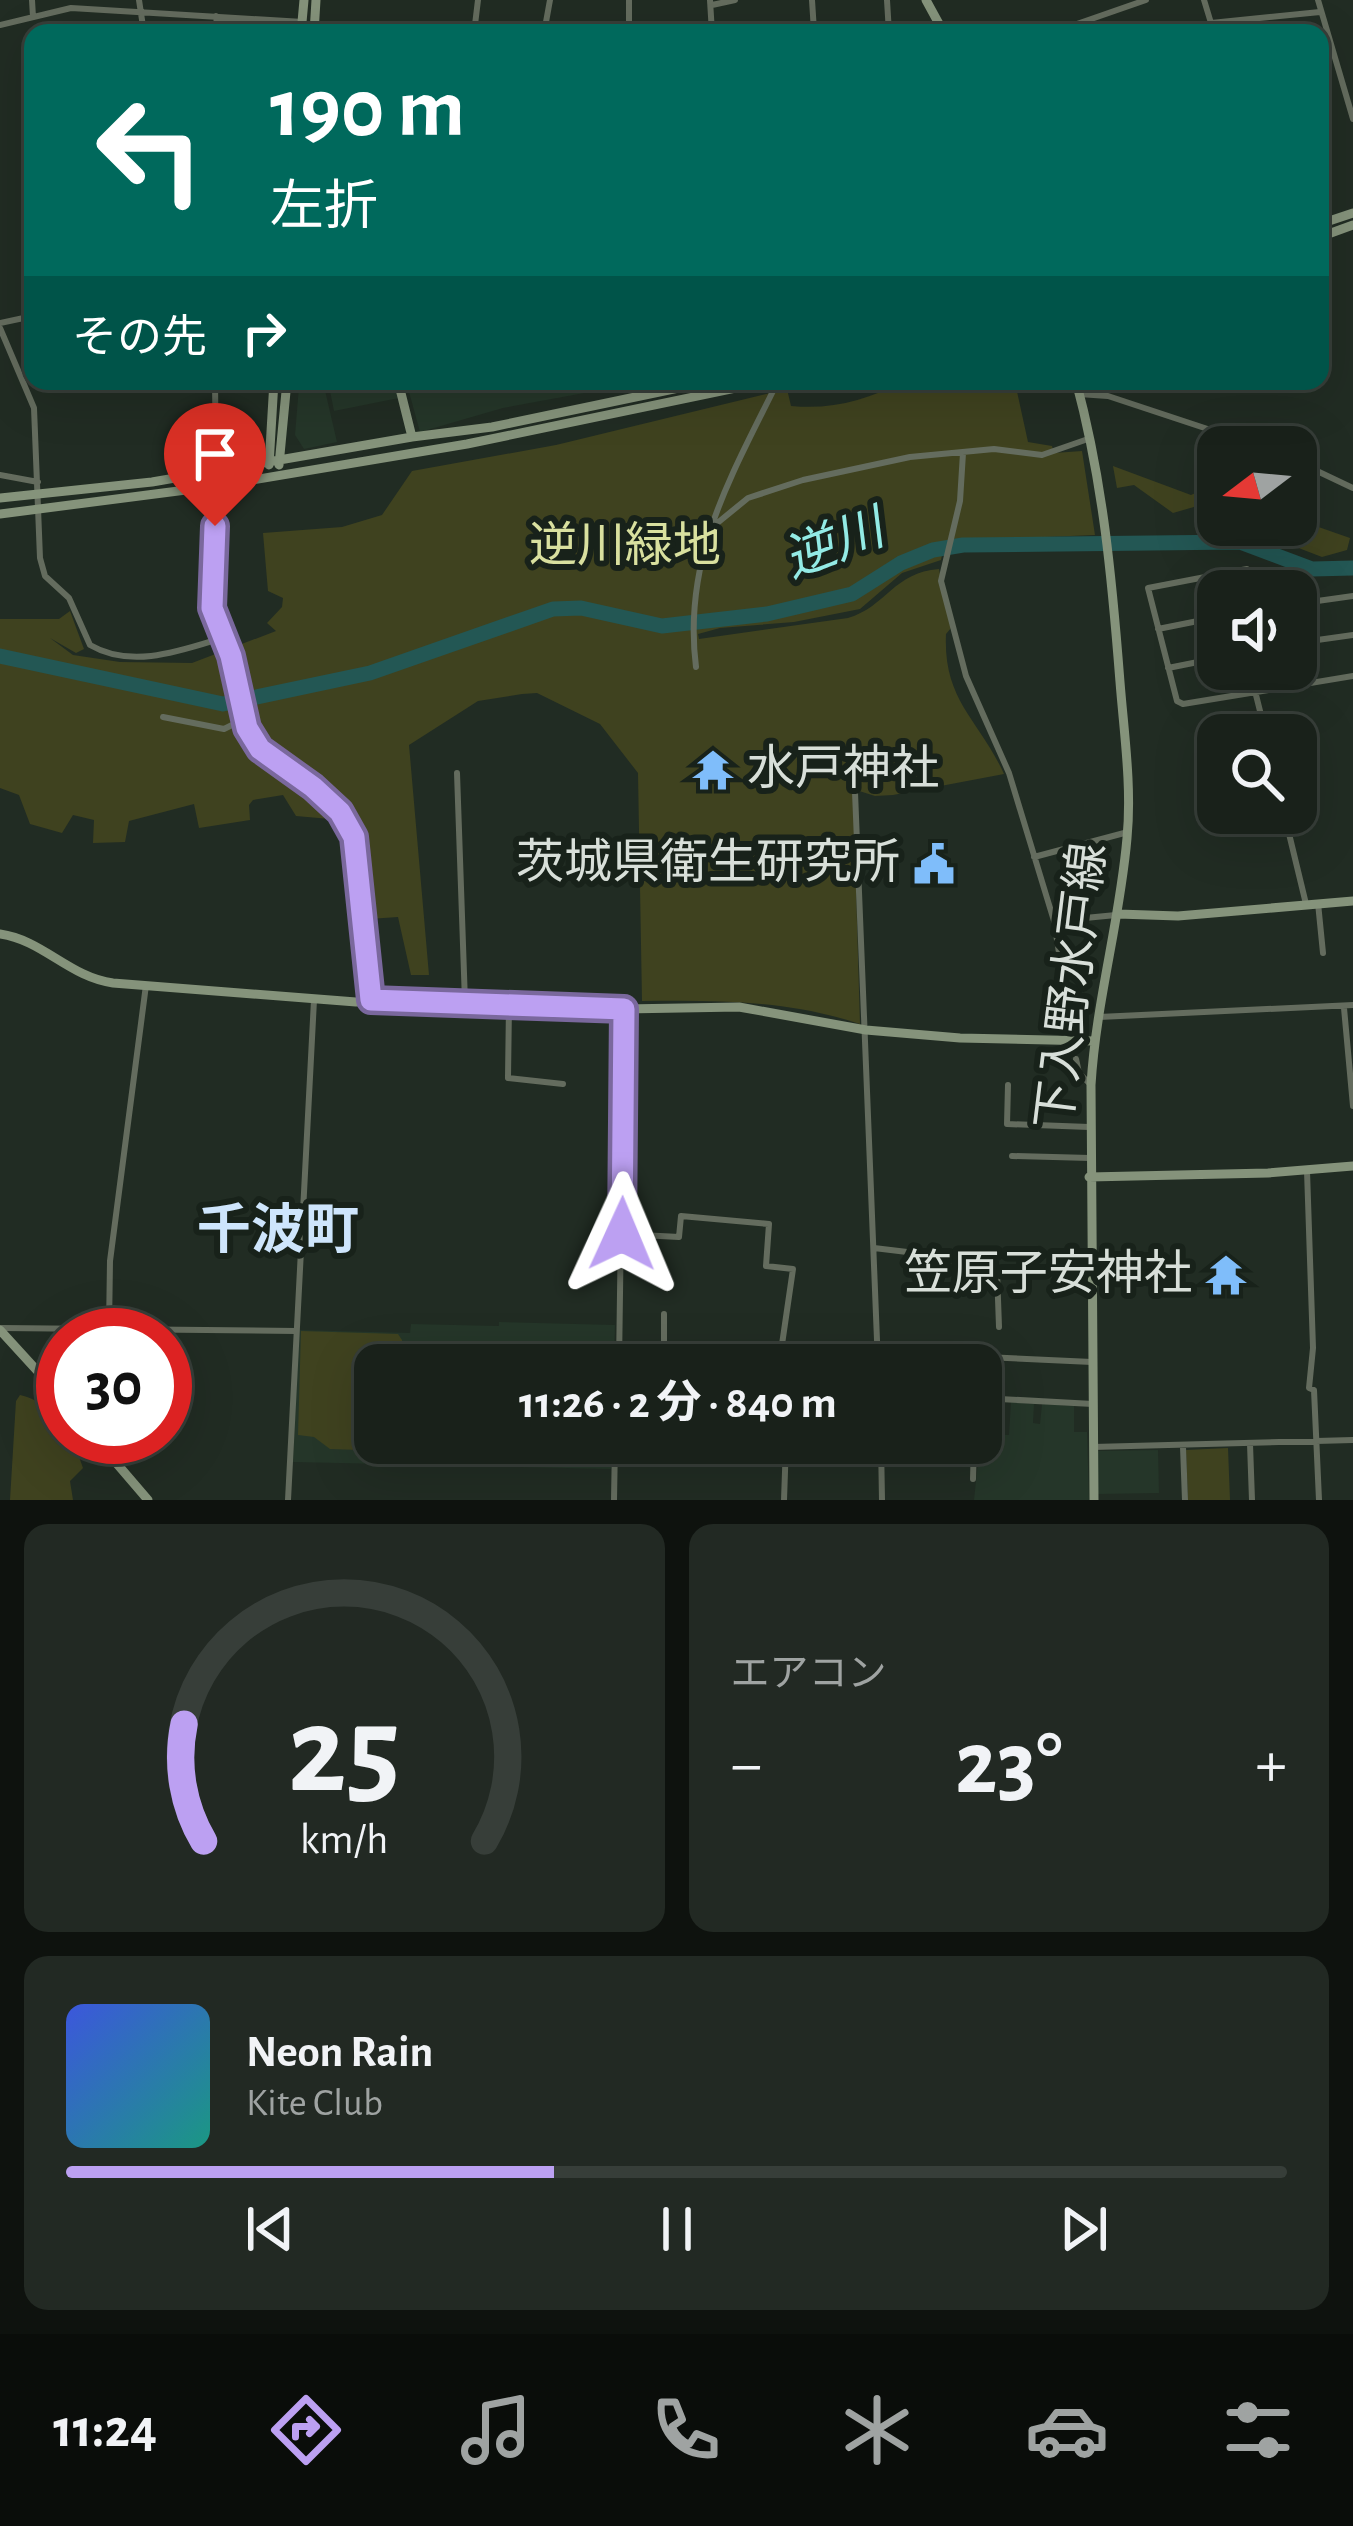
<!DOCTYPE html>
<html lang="ja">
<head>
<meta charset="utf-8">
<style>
	:root { --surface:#19211a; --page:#222923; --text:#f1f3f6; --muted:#9fa3a2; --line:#373e39; --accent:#bca0f2 }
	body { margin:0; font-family:"Alegreya Sans","Noto Sans JP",sans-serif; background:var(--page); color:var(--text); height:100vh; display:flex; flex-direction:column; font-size:45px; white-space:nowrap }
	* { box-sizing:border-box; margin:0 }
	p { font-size:39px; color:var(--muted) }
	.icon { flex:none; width:66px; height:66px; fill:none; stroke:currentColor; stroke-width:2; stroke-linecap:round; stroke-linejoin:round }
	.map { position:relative; height:1500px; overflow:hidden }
	.panel { display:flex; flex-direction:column; gap:24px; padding:24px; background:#0e120e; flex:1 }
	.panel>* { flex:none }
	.hud { position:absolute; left:24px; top:24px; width:1305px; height:366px; border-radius:24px; box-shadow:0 12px 48px #0002,0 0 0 3px var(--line); background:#00695c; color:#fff; overflow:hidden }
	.needle { width:78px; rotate:254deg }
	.fabs { position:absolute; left:1197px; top:426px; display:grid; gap:24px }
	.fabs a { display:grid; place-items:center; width:120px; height:120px; border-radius:24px; background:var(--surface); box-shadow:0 12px 48px #0002,0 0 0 3px var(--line); font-size:60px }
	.speed { position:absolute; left:36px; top:1308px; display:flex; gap:24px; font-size:60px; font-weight:700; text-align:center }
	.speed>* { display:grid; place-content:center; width:156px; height:156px; border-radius:50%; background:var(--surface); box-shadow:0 12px 48px #0002,0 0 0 3px var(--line); line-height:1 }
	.speed .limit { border:18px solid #d22; background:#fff; color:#111 }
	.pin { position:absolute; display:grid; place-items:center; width:102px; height:102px; color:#fff; margin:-123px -51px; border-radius:50% 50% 50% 0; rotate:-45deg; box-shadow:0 0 12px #0007 }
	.pin .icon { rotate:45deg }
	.me { position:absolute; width:132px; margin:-66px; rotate:1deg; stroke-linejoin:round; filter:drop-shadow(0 0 9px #0008) }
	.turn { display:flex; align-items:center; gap:42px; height:252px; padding:0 48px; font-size:54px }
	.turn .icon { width:156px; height:156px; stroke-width:2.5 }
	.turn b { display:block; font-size:84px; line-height:102px }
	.then { display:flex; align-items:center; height:114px; padding:0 48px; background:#0003; gap:24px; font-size:45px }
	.big { font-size:90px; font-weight:700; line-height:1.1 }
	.panel .widget { flex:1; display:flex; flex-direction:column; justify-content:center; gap:18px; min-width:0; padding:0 42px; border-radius:24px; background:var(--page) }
	.panel .dial { align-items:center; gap:0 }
	.dial svg { height:312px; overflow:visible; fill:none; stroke:var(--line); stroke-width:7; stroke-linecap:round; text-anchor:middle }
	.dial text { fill:var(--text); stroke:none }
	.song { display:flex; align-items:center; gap:36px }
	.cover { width:144px; height:144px; border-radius:18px; background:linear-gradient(135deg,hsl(230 70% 55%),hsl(170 70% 35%)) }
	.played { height:12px; border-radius:6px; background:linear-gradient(90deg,var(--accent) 40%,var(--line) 40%) }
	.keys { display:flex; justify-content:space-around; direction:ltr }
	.heat { display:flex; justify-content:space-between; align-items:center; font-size:66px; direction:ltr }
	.panel .tiles { flex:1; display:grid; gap:24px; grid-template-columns:1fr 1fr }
	.widget:last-child { grid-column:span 2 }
	.trip { position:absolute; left:354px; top:1344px; width:648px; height:120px; border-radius:24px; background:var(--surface); box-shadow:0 12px 48px #0002,0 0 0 3px var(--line); font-weight:700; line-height:120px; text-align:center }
	.tab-bar { display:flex; height:192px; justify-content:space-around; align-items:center; background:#0a0d0a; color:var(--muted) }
	.tab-bar .icon { width:84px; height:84px }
	.tab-bar .current { color:var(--accent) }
	.tab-bar b { font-size:54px; color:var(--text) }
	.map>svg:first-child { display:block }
	.built { fill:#253629 }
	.green { fill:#3f421f }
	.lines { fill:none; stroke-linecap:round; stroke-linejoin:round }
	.river { stroke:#235754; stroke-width:15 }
	.street { stroke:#646c5e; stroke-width:6 }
	.secondary { stroke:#85937b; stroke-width:9 }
	.route-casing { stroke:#7a689d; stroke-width:30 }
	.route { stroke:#bca0f2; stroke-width:21 }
	.labels { text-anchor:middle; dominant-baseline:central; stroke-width:12; stroke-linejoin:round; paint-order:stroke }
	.park-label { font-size:48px; fill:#d9e09f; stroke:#18221a }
	.poi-label { font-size:48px; fill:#d8dfd9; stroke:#18221a; text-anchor:end }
	.street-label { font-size:48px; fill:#d8dfd9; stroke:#18221a }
	.water-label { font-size:51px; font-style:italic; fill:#93ebe5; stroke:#18221a }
	.quarter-label { font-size:54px; font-weight:bold; fill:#cee5fc; stroke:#18221a }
</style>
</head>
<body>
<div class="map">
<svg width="1353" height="1500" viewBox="0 0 1353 1500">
	<rect width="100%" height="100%" fill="#212c23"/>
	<path class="built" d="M328 381H395L399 398 334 411Z
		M406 381H605L606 389 503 408 420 432Z
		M299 386H324L337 442 304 449 295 435Z
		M499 1322 615 1325 614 1365H375V1443H612L611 1469 293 1462 299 1330 410 1333 411 1324 499 1326Z
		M1011 1402 1034 1404 1033 1423 1040 1424 1042 1404 1074 1406V1432H1087L1089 1500H974L981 1434 1009 1435Z
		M1158 1450 1159 1493 1098 1494 1097 1451Z"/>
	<path class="green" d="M904 381 916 388 932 386 933 381H1008L1016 387 1028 442 1052 446 1054 453 1082 451 1095 535 945 541 941 560 902 573 860 609 794 622 720 628 698 634 699 639 848 618C886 607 894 572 939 569L951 628 946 634C943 701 979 719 1004 774L893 795 875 796 853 789 860 1024C788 1000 717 1000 642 1001L638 773 600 724 537 693 522 694 478 701 409 745 429 975H411L398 917 369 919C366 892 368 860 360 834 344 780 270 769 255 720L244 733C264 770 299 789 330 819L296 816 283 795 253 800 249 805 250 820 199 828 194 804 129 821 125 842 93 843 94 820 73 815 62 833 30 824 19 795 0 788V619H59L70 611 84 649 76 653 50 638 73 655 120 662 192 663 276 631 267 623 282 607 283 598 268 591 263 533 342 527 382 515 412 471 556 445 787 389 791 406C833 410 867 400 904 381Z
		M1113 466 1191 495 1218 483V500L1173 513 1134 485 1117 488Z
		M1296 475 1306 483 1307 523 1350 538 1347 550 1322 557 1257 532 1259 525H1296Z
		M301 1331 398 1334 402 1340V1365H375V1443H401L389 1451 330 1449 314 1437 298 1435Z
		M20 1395C41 1399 60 1417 63 1437L81 1439 78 1454 83 1468 70 1481 73 1500H10L16 1401Z
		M1228 1448 1230 1500H1188L1186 1450Z"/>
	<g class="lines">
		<path class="river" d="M0 656 223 704 370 673 553 609 581 608 662 626 767 614 852 594 901 563 933 550 963 545 1240 542 1312 569 1353 568"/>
		<path class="street" d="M32 0 33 17
			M139 0 144 33
			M629 0V33
			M710 0 712 33
			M887 0 889 33
			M1204 0 1211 23 1320 12
			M1318 0 1353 119
			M712 5 735 0
			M216 16 218 33
			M316 24 408 33
			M0 25 71 8 303 22
			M474 33 478 0
			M544 33 550 0
			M801 33 814 31 812 0
			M1051 33 1146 0
			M0 323 33 316
			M0 328 34 408 40 558 45 576 69 598 90 645C131 669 180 651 222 638
			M215 381 216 472
			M1079 394 1108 396 1262 447
			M963 453 960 501 941 581 966 676 1009 773 1054 921 1073 1041
			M1296 461 1353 488
			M0 475 38 482
			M710 529 748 498 803 480 910 457 994 449 1042 455 1088 439
			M1259 591 1256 577 1247 569 1148 588 1177 701 1183 704 1353 676
			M1296 604 1353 596
			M1158 629 1218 617
			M1296 643 1353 635
			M1296 660 1300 683
			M696 667C682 557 732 475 778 381
			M1168 668 1218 658
			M1255 691 1266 735
			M163 717 224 729 242 720
			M457 773 465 1002
			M855 792 878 1365
			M1284 813 1306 904
			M1034 857 1128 832
			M1318 903 1323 953
			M1054 921 1116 915
			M509 1005 508 1078 563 1084
			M1344 1008 1353 1106
			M1099 1017 1353 1005
			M1076 1059 1079 1073 1091 1085
			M1008 1085 1007 1124 1089 1127
			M1012 1156 1090 1158
			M1307 1171 1313 1348 1309 1388 1314 1390 1319 1500
			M622 1234 679 1237 681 1216 769 1224 766 1266 793 1269 779 1365
			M874 1248 990 1262 997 1271 999 1327
			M1 1328 296 1331
			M109 1328 110 1261 146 985
			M619 1365 624 1009
			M664 1365V1314
			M940 1365 941 1355 1092 1362
			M981 1398 1093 1404
			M682 1443 699 1446 712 1458 744 1462
			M881 1443 882 1500
			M1250 1444 1252 1500
			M1093 1447 1353 1440
			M1183 1447 1185 1500
			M973 1479 974 1443
			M288 1500 314 1000
			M614 1500 615 1443
			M784 1500 786 1443"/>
		<path class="secondary" d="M926 0 944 33
			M301 33 304 0
			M314 33 316 0
			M381 33V31
			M1320 224 1353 213
			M1320 237 1353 225
			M398 381 412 437
			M1076 381C1103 481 1112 579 1120 682 1124 733 1132 787 1127 838 1120 921 1096 1001 1091 1085L1094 1500
			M269 465 274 381
			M279 465 287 381
			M217 484 212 607 231 657 242 711
			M0 498 152 482 412 437 492 427 712 381
			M0 514 217 486 467 444 770 381
			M243 719C260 770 322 779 348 824 361 847 368 966 372 1000
			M1118 914 1178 916 1353 901
			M0 934C43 940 69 977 113 983L356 1002 414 1000 624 1009 739 1007 866 1030 960 1038 1094 1041
			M1089 1177 1268 1173 1353 1166
			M0 1330 63 1399
			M94 1437 148 1500"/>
	</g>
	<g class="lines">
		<g class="route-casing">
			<path id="route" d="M215 526 212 608 231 656 247 728 260 749 313 787 340 812 354 837 371 1000 624 1009 622 1234"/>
		</g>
		<use href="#route" class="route"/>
	</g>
	<defs>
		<g id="temple-bare" transform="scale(3.24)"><path d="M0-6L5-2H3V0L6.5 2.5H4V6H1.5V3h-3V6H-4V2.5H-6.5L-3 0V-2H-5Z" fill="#7fbdfa" stroke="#18221a" stroke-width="2.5" paint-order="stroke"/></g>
		<g id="civic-bare" transform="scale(3.24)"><path d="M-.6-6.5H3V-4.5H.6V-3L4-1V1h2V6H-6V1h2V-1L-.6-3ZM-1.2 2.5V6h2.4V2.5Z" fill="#7fbdfa" stroke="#18221a" stroke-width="2.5" paint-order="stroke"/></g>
	</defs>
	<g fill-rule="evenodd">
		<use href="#temple-bare" x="713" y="770"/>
		<use href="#civic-bare" x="934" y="864"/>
		<use href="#temple-bare" x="1226" y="1275"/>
	</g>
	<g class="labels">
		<g class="park-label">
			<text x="625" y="547">逆川緑地</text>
		</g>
		<g class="poi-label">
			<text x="747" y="770" text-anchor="start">水戸神社</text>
			<text x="900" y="864">茨城県衛生研究所</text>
			<text x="1192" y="1275">笠原子安神社</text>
		</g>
		<g class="street-label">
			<text transform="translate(1073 986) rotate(-83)">下入野水戸線</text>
		</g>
		<g class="water-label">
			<text transform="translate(834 545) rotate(-21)">逆川</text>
		</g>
		<g class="quarter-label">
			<text x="278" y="1232">千波町</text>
		</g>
	</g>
</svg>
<div class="fabs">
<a><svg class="needle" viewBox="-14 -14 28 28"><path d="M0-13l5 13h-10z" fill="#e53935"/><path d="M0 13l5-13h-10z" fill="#9fa3a2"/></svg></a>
<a><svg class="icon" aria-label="sound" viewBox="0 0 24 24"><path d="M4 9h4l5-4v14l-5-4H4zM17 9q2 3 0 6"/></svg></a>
<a><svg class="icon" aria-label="search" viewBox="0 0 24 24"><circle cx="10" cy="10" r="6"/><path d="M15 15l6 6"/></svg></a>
</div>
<div class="speed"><div class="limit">30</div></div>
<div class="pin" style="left:215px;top:526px;background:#d93025"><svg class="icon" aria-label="arrive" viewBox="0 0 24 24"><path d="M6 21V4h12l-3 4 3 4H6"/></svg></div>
<svg class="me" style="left:622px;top:1234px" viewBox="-20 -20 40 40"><path d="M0-17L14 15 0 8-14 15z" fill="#bca0f2" stroke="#fff" stroke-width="4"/></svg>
<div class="trip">11:26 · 2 分 · 840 m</div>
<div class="hud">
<div class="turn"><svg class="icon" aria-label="left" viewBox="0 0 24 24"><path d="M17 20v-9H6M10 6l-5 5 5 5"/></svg><div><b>190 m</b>左折</div></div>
<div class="then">その先<svg class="icon" aria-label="right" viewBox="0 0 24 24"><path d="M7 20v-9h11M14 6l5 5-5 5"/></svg></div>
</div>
</div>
<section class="panel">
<div class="tiles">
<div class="widget dial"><svg viewBox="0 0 100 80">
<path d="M14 69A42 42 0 1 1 86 69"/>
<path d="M14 69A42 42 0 0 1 9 39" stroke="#bca0f2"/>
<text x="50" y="56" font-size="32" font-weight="700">25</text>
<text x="50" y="72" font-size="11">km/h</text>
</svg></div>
<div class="widget"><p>エアコン</p>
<div class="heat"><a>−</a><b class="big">23°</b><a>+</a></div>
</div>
<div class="widget">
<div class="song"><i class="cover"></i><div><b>Neon Rain</b><p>Kite Club</p></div></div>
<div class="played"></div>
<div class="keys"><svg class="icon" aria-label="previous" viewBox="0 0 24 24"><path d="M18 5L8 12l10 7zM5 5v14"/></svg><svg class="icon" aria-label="pause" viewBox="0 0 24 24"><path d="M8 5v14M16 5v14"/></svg><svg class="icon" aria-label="next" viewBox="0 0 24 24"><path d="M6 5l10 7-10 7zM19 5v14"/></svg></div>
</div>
</div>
</section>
<nav class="tab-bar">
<b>11:24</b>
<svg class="icon current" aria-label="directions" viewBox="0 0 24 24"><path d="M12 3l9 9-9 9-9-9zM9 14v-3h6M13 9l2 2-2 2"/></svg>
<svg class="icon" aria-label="music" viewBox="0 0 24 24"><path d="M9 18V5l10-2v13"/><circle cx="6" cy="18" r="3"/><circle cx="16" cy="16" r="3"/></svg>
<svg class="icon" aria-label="phone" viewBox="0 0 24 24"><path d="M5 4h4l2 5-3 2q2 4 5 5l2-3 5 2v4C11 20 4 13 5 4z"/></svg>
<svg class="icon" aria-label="climate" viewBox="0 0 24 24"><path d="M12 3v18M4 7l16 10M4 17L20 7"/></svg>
<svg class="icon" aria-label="car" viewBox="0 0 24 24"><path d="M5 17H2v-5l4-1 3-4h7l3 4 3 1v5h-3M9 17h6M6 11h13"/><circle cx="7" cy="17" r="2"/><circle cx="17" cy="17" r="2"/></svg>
<svg class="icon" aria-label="filters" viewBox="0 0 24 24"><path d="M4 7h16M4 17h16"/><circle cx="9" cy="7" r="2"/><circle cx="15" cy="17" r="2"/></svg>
</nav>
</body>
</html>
